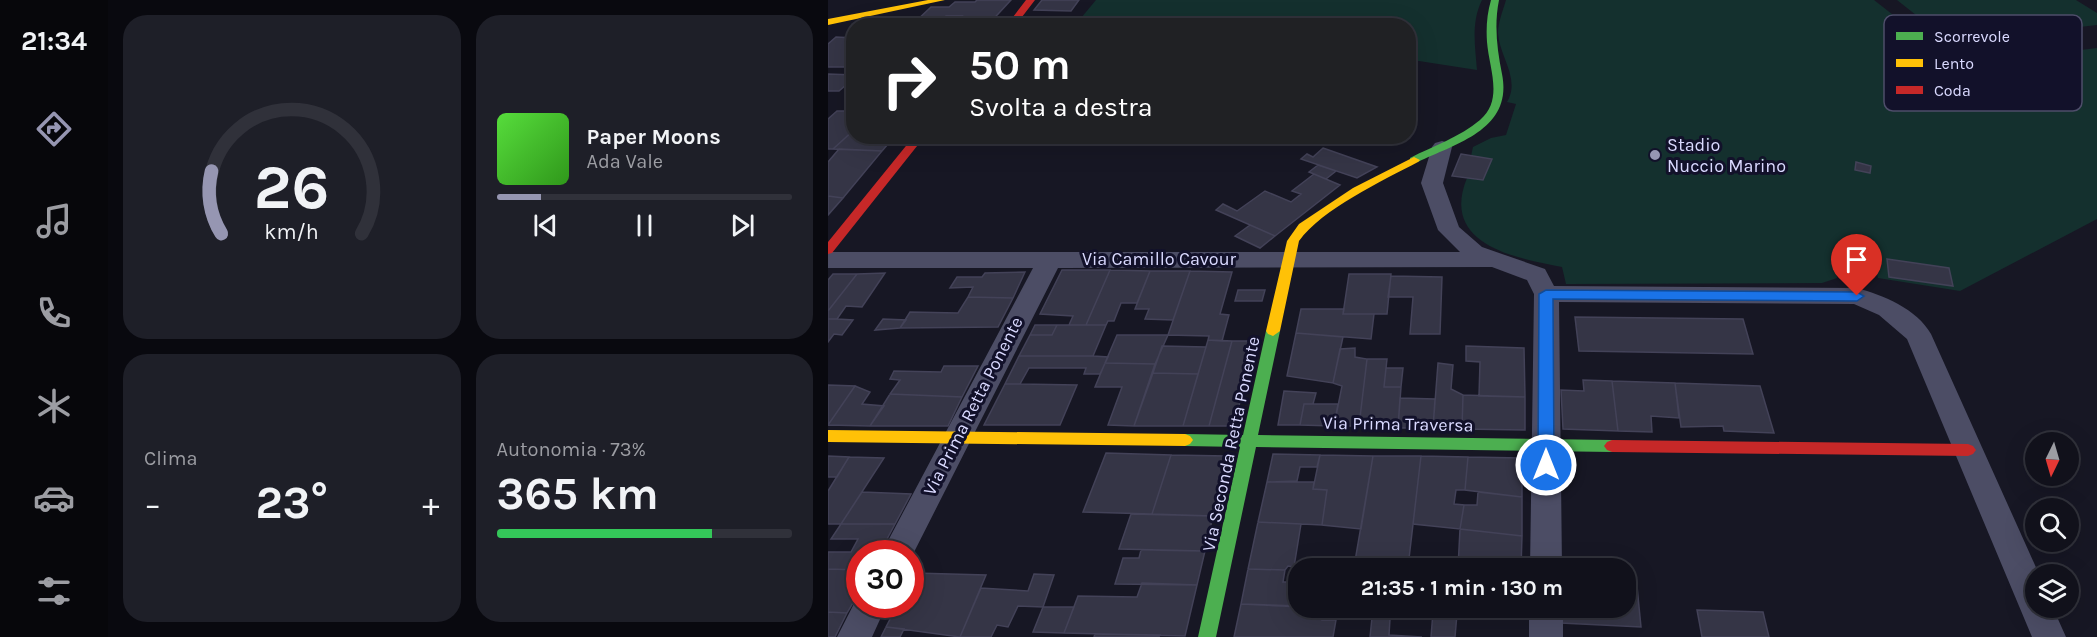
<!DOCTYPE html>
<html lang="it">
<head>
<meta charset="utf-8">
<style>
	:root { --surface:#11111b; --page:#1e1f28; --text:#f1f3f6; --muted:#9c9da3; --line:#30313a; --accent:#9696b2 }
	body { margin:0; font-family:Karla,sans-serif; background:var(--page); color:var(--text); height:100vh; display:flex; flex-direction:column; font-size:22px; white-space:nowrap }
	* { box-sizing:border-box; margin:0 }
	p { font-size:20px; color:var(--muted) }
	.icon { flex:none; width:33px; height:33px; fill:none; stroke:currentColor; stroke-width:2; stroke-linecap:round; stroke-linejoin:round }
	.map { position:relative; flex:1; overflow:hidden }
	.side { display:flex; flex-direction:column; gap:15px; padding:15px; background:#09090f; width:720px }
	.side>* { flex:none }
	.guide { position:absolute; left:18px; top:18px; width:570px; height:126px; border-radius:24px; box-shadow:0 6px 24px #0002,0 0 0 2px var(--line); background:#202124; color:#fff; overflow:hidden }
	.needle { width:39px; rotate:185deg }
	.controls { position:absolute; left:1197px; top:432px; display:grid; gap:12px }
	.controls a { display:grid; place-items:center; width:54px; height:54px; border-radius:50%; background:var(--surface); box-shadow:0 6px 24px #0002,0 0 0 2px var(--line); font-size:30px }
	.speed { position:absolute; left:18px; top:540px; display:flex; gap:12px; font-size:30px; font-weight:700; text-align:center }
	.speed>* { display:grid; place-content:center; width:78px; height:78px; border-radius:50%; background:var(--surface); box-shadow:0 6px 24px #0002,0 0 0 2px var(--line); line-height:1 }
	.speed .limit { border:9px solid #d22; background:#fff; color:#111 }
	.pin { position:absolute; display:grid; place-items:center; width:51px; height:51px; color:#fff; margin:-62px -26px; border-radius:50% 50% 50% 0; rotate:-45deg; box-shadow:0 0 6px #0007 }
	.pin .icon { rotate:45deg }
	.me { position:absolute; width:66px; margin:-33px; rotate:0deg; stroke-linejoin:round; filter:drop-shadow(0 0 4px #0008) }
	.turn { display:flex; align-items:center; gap:21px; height:126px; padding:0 24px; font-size:27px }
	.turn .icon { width:78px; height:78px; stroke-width:2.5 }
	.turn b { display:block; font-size:42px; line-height:51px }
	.big { font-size:45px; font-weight:700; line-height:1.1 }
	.side .card { flex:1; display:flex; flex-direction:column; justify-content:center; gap:9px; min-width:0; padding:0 21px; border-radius:24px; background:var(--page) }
	.side .dial { align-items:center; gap:0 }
	.dial svg { height:156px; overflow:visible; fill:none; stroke:var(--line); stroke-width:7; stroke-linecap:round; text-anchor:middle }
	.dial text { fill:var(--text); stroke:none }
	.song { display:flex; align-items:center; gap:18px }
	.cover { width:72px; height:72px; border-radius:9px; background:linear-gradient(135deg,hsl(110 70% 55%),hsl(110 70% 35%)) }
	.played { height:6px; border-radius:3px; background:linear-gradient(90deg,var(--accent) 15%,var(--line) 15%) }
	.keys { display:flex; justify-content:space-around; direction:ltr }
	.heat { display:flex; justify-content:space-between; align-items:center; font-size:33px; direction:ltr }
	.charge { height:9px; border-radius:4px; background:linear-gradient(90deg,#34c759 73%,var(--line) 0) }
	.side .tiles { flex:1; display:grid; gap:15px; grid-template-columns:repeat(2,1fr) }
	.trip { position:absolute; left:460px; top:558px; width:348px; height:60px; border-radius:24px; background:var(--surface); box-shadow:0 6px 24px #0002,0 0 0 2px var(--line); font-weight:700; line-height:60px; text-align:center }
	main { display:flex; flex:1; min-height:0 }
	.tab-bar { display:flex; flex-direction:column; width:108px; justify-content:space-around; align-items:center; background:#07070b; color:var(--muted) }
	.tab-bar .icon { width:42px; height:42px }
	.tab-bar .active { color:var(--accent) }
	.tab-bar b { font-size:27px; color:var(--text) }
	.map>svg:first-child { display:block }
	.green { fill:#14302e }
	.building { fill:#353546; stroke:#434258; stroke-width:1.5 }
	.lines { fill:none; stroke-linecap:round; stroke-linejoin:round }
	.street { fill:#4c4d65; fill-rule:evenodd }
	.fast { fill:#4caf50; fill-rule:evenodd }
	.slow { fill:#ffc107; fill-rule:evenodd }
	.jam { fill:#c62828; fill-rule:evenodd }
	.route { fill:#1a73e8; stroke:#114b97; stroke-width:1.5 }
	.poi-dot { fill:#9696b2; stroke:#12112a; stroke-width:2 }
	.labels { text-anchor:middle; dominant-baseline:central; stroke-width:6; stroke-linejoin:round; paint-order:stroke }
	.poi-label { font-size:18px; fill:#dadaff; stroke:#12112a; text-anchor:start }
	.street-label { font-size:18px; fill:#dadaff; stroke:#12112a }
	.key { fill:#12112a; stroke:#4e4d6a; stroke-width:1.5 }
	.key-label { font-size:16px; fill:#dadaff }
</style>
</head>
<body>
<main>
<nav class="tab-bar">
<b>21:34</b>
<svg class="icon active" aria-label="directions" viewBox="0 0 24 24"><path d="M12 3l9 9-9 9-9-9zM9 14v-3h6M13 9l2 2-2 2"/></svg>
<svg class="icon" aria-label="music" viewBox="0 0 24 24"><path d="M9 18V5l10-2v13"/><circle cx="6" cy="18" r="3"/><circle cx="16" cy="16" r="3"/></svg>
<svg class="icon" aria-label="phone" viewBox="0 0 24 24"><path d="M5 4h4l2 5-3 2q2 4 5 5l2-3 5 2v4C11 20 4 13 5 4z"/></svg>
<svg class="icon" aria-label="climate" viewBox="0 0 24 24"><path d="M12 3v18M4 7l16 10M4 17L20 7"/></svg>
<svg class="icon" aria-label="car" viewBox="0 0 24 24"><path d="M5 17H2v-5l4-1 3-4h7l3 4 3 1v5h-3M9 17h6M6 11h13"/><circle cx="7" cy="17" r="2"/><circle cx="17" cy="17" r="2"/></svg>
<svg class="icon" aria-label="filters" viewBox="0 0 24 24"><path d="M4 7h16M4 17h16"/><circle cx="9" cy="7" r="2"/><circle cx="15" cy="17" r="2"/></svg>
</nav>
<section class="side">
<div class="tiles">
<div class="card dial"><svg viewBox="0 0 100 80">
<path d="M14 69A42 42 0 1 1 86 69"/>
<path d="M14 69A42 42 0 0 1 9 37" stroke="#9696b2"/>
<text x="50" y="56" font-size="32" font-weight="700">26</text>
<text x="50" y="72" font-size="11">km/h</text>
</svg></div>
<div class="card">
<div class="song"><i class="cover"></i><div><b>Paper Moons</b><p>Ada Vale</p></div></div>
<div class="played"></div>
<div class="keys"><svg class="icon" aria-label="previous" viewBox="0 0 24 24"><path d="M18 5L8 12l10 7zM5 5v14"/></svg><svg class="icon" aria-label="pause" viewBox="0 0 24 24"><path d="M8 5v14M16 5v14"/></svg><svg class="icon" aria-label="next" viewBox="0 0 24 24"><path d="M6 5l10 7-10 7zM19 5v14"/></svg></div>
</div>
<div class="card"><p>Clima</p>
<div class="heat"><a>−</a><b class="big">23°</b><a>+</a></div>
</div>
<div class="card"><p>Autonomia · 73%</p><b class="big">365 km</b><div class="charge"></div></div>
</div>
</section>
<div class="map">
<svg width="1269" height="637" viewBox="0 0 1269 637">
	<rect width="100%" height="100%" fill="#171724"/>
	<path class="green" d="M268 0H654C643 22 647 46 649 70L591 61 581 62 580 26 248 24Z
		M678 0H1046L1129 65 1269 48V219L1132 291 1050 278 1047 263 1008 258 1009 278 994 283 738 284 734 267C686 258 612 244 639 178L624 176 633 154 643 156 645 147 663 138 678 135 688 104 679 102C693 79 671 56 670 33 670 23 675 10 678 0Z
		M1069 0H1248L1269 13V25L1122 42Z"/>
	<path class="building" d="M149 0H183L159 26H125L134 16H118L109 24H85L103 7H121L127 2H147Z
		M214 0H251L243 11 206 10Z
		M118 16H134L125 26H83L109 24Z
		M8 37 26 38V67H0V44Z
		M0 74 26 75V78L11 91H0Z
		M9 111H26V130L5 149H0V119Z
		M26 130V136H67L54 151 5 149Z
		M495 148 549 167 529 178 473 159 479 154 485 157Z
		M11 149 54 151 15 198 0 196V162Z
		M633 154 664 159 655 180 624 176Z
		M1028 162 1043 166 1042 173 1027 170Z
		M490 165 508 171 498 179 481 172Z
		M486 174 512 185 447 236 388 210 395 204 409 211 437 191 463 202 473 194 464 191Z
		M0 196 15 198 0 215Z
		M422 225 447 236 432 248 407 236Z
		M1059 259 1121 268 1125 286 1061 277Z
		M234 270H282L258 325H241L245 316 212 314Z
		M282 270 322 271 309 303H293L286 321H280L278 325H258Z
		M322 271H362L345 320 317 319 321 309H307Z
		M362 271 404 272 392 314 401 315 394 341 380 340 381 336 340 335Z
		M197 272 185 298 140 297 145 287 122 288 129 277H154L157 273Z
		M57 273 34 307 18 306 9 319H0V311L29 274Z
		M5 274H29L0 311V280Z
		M521 274H563L559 314H515Z
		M563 276 614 277 612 334H582L585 297H560Z
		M410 290H437L434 301H407Z
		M140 297 185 298 170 327 72 328 82 312 130 313Z
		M473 309H516L515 314H546L543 339 468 333Z
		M747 317 915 319 925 354 751 351Z
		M0 319H9L25 320 14 335 6 334 0 342Z
		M55 319 78 320 72 328 47 330Z
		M207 325H229L224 335H202Z
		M229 325H278L265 356H191L202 335H224Z
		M468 333 515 337 505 383 459 376Z
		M289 335H340L327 364 277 363Z
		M380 340 404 341 381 426H355Z
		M404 341H427L406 426H381Z
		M334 346 378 347 370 374 325 373Z
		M638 346 696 348 697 397 651 396 652 362 638 361Z
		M527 348V357L539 359 531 426H506L514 386 505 383 512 349Z
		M191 356H265L280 357 272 374H256L258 368H201L192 384H177Z
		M539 359H559L556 387H573L570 428 531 426Z
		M277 363 327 364 306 426 280 425 294 387H267Z
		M610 363 625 365 623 389 635 395 634 429 605 428Z
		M116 366H150L134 397 62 394 72 380 62 379 66 371 113 372Z
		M558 368H575L573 387H556Z
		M325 373 370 374 355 426H306Z
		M755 380 784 381 790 431 735 429 733 390 756 391Z
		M784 381 847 383 851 418 823 416 824 432 790 431Z
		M847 383 932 386 946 433 896 431 895 426 853 427Z
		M177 384H192L249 385 232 425H156Z
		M0 385 27 386 0 425Z
		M27 386 42 392 34 404 56 406 42 426 0 425Z
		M456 391 488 393 485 404H476L472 425H450Z
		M62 394 134 397 120 426H42Z
		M635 395 697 397V430L634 429Z
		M572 398 607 399 605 428H570Z
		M476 404H510L506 426 472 425Z
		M278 453 343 455 324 514 255 512Z
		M445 454 492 455 489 467H472L469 481 439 482Z
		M343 455 399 456 385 516 324 514Z
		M492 455 545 456 533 529 494 525 499 490 485 489Z
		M0 456 21 457 9 477H0Z
		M545 456H593L580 567H526Z
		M593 456 640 457 637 490H628L626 504 636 505 632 529 585 524Z
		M21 457 56 458 13 524H0V491Z
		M640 457 694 458V497L637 490Z
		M439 482H486L485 489 499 490 494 525 430 522Z
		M34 492 83 494 67 524H13Z
		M650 492 694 497V536L632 529 636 505H649Z
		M303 514 385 516 377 551 291 549Z
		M430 522 473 524 466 567 460 566 457 570 420 569Z
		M13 524H67L51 554H32V570L0 569V552H23L30 539H3Z
		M632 529 694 536 693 568H630Z
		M313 550 377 551 369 585 287 584 295 558H311Z
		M0 569 32 570V591L19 613 0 612Z
		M420 569 457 570 455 582H471V606L413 604Z
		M86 573 158 575 132 637 58 627 70 604H82V579Z
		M206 574 226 575 215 607 190 606 180 627 169 625 163 637H132L153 588 200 591Z
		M798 576H808L813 627 733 623V608H798Z
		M314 583 369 585 357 636 236 633 250 596 309 597Z
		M413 604 495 608 494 620H508L505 637H406Z
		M215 607H246L236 633 205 632Z
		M869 610 935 612 941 637H874Z
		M0 612 19 613 7 637H0Z
		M605 612 629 614 627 637H603Z
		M544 618 562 619 561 635 594 637H542Z
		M58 627 76 629 72 637H53Z
		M267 634 332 635 331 637H266Z"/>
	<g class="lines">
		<path class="street" d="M614 141 621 143 624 147 615 183 631 227 654 247 717 269 726 286 1029 288C1055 295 1089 309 1103 334L1211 574H1208V608H1225L1238 637H1204L1079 339 1051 315 1026 304 731 302 734 568H702L706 294 699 280 664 267 230 268 82 560V554H53L205 268H0V252H632L610 230 593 183 604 147 607 143Z
			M32 592V604H59L44 637H9Z
			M701 608H735V637H701Z"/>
		<path class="fast" d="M663 0H671C666 25 669 49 674 74 685 129 630 143 590 162H582V158C605 146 632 137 652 120 676 100 661 68 659 42 658 27 659 14 663 0Z
			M445 326 452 331 430 435 784 440 789 442 792 446 789 450 784 452 428 447 388 637H370L412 447 357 446 352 444 349 440 352 436 357 434 415 435 438 331Z"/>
		<path class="slow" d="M100 0H117L0 25V19Z
			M586 157 592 160 590 162C554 181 494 209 471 241L452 331 445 336 440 334 438 331 459 241 471 224 525 188Z
			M0 430 357 434 362 436 365 440 362 444 357 446 0 442Z"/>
		<path class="jam" d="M198 0H207L187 26H178Z
			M86 136H97L4 253 0 254V242Z
			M784 440 1140 444 1145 446 1148 450 1145 454 1140 456 784 452 779 450 776 446 779 442Z"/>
	</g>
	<path class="route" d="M718 290 1029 292 1036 296 1029 301 725 299 726 465 723 470 718 471 712 470 710 465 711 294Z"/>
	<circle class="poi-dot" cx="827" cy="155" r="6"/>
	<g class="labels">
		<g class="poi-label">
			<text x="839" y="145">Stadio<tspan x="839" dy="21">Nuccio Marino</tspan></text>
		</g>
		<g class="street-label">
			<text x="331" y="259">Via Camillo Cavour</text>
			<text transform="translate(145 406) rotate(-63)">Via Prima Retta Ponente</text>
			<text transform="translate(570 424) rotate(1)">Via Prima Traversa</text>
			<text transform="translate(403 444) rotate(-78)">Via Seconda Retta Ponente</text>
		</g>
	</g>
	<rect x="1056" y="15" width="198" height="96" rx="9" class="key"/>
	<rect x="1068" y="32" width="27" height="8" fill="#4caf50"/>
	<rect x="1068" y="59" width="27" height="8" fill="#ffc107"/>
	<rect x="1068" y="86" width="27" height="8" fill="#c62828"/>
	<g class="key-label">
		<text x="1106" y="42">Scorrevole</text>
		<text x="1106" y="69">Lento</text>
		<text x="1106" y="96">Coda</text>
	</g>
</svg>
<div class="controls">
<a><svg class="needle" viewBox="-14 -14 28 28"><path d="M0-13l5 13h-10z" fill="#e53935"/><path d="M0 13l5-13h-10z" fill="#9c9da3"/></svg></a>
<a><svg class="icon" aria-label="search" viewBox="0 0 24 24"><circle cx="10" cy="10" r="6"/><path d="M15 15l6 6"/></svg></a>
<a><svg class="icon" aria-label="layers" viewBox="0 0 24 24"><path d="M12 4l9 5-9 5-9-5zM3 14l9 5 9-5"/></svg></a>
</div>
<div class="speed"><div class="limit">30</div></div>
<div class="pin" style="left:1029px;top:296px;background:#d93025"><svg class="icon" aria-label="arrive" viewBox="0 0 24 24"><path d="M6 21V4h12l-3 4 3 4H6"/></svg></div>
<svg class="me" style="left:718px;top:465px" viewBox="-20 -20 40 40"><circle r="17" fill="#1a73e8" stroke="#fff" stroke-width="3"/><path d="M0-11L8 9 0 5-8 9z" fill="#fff"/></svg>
<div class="trip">21:35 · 1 min · 130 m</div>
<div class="guide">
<div class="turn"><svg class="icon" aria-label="right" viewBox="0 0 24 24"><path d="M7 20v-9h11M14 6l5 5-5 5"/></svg><div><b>50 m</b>Svolta a destra</div></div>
</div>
</div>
</main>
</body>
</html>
